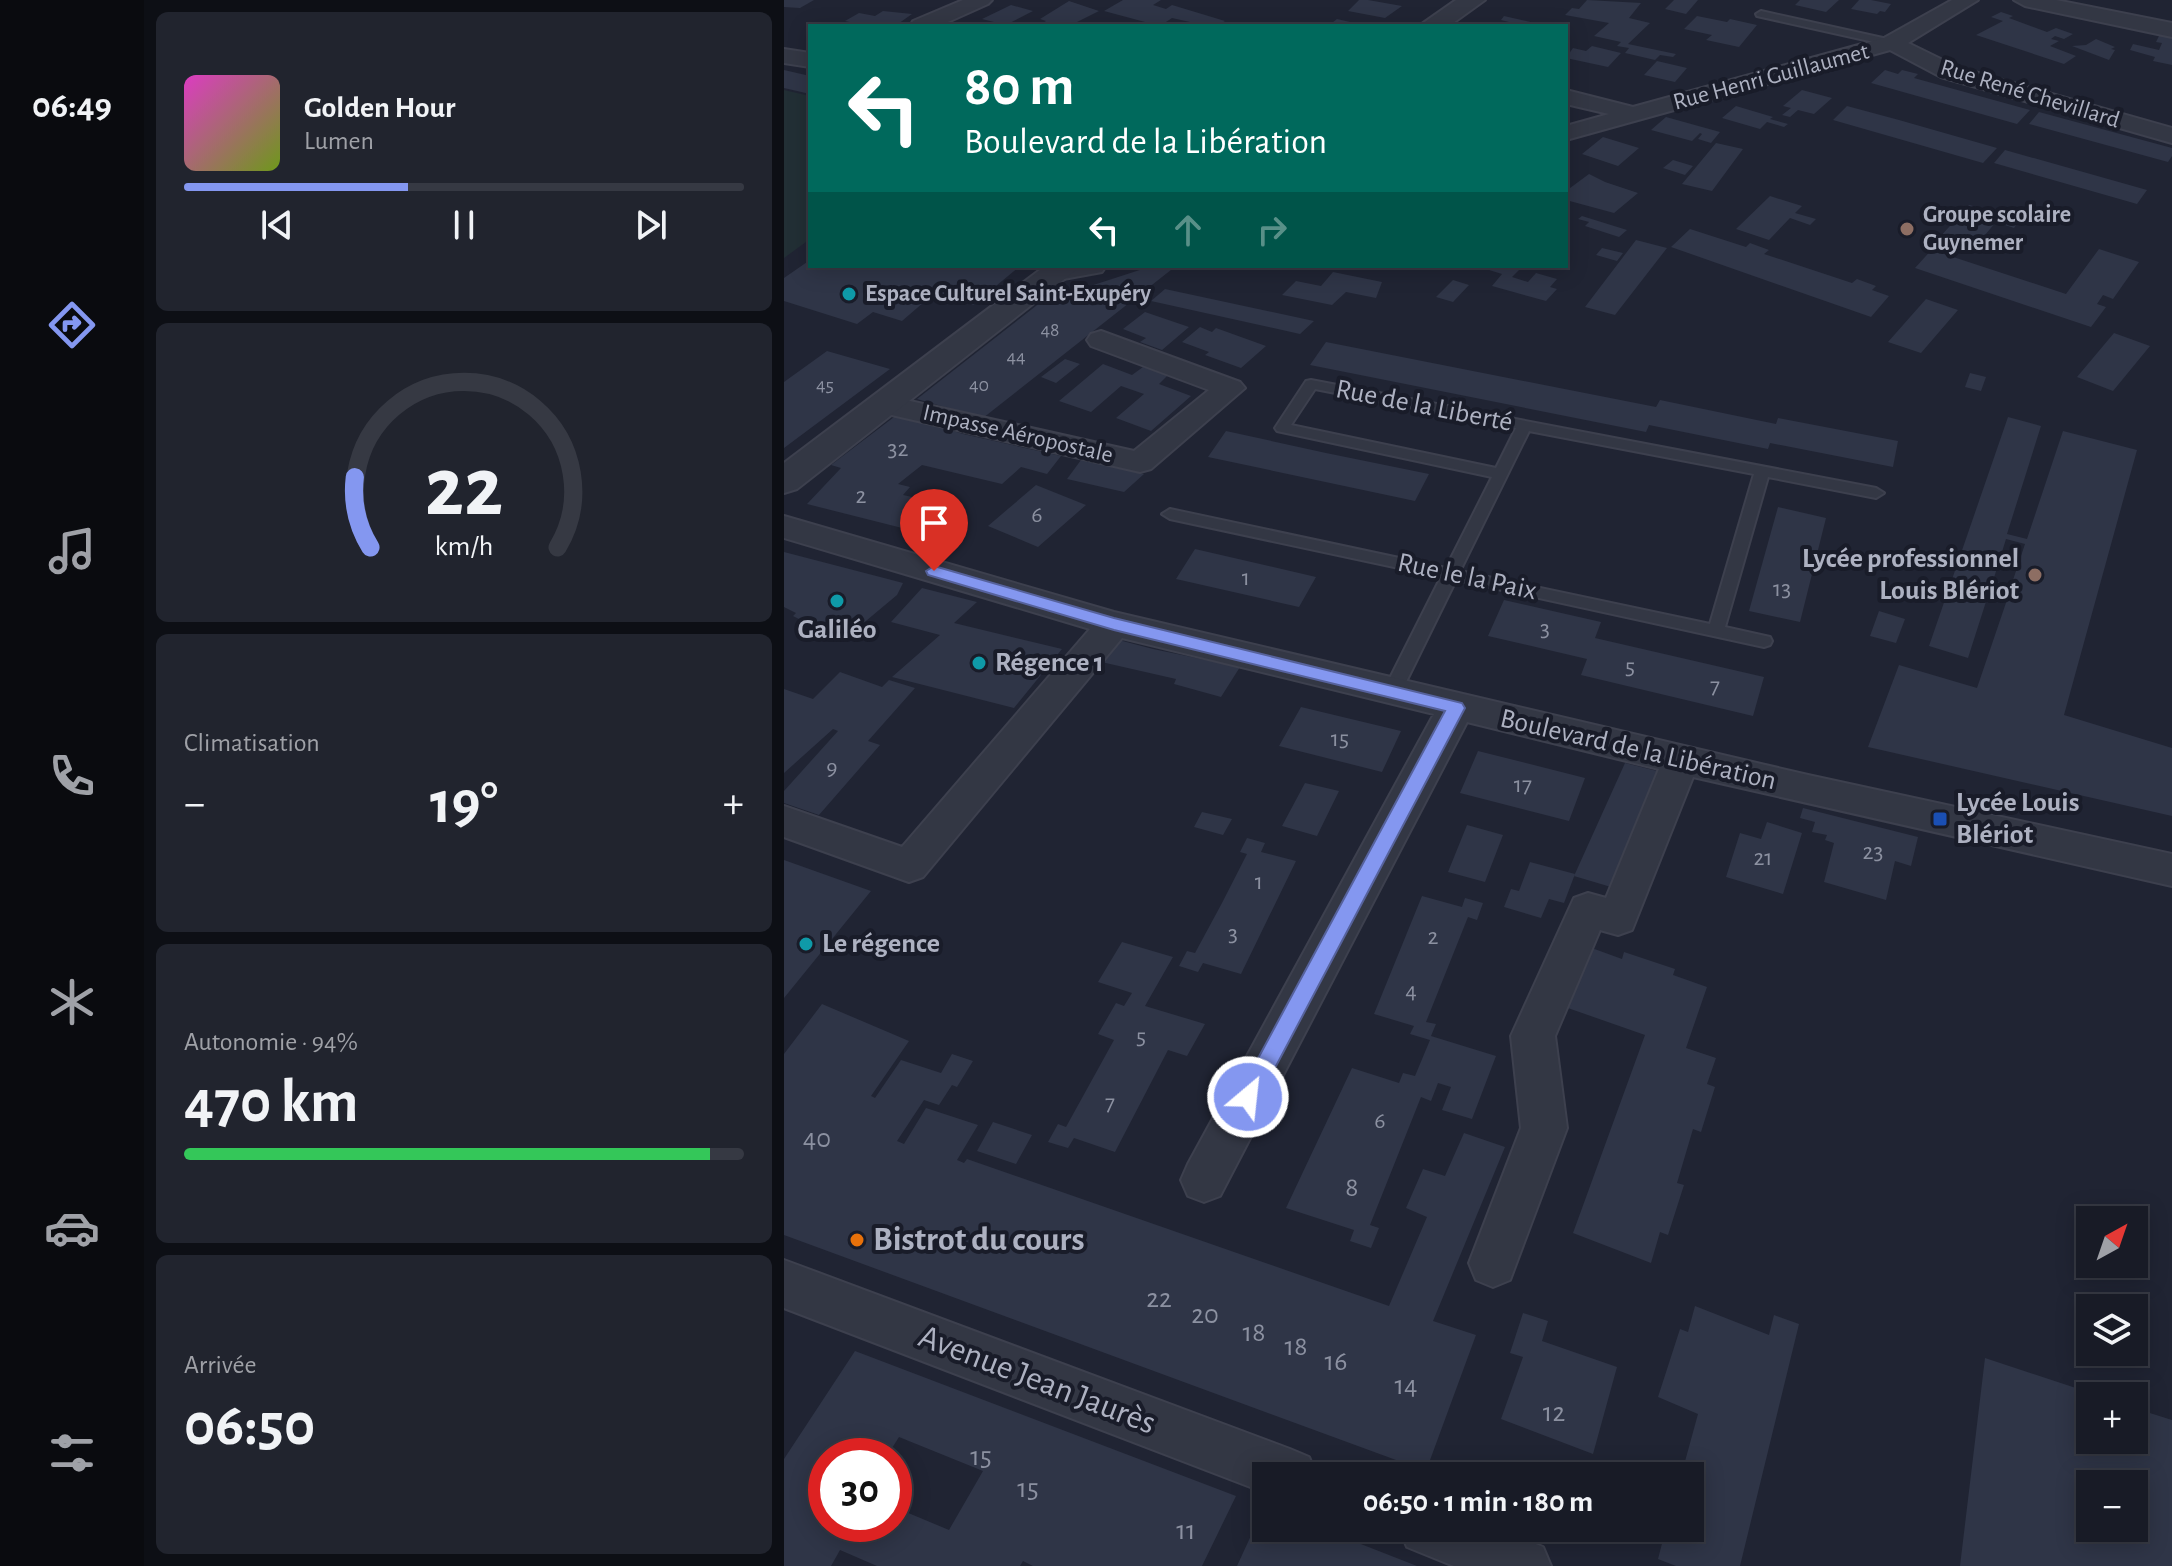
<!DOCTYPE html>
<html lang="fr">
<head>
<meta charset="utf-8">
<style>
	:root { --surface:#181b26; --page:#21242e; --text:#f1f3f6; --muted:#9fa1a7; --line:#363943; --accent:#8497f0 }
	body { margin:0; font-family:"Alegreya Sans",sans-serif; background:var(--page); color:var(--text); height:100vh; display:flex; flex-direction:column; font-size:30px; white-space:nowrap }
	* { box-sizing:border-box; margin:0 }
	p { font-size:26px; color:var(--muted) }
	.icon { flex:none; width:44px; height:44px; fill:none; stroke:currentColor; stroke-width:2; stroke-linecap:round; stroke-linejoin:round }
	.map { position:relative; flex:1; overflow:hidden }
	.side { display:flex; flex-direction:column; gap:12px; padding:12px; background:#0d0f15; width:640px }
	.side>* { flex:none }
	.top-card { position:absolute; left:24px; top:24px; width:760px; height:244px; border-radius:0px; box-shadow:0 4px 20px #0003,0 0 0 2px var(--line); background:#00695c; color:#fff; overflow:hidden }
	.needle { width:52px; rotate:40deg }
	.tools { position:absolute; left:1292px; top:1206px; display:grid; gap:16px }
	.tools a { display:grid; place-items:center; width:72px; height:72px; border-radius:0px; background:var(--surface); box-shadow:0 4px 20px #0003,0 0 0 2px var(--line); font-size:40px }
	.speed { position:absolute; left:24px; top:1438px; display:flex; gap:16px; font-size:40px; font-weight:700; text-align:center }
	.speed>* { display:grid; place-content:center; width:104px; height:104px; border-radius:50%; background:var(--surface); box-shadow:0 4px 20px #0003,0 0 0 2px var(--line); line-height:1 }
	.speed .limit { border:12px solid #d22; background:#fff; color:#111 }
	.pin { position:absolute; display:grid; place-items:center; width:68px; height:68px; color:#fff; margin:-82px -34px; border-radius:50% 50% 50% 0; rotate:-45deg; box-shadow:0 0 8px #0007 }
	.pin .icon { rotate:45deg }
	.me { position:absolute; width:88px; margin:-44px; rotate:28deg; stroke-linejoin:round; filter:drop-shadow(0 0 6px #0008) }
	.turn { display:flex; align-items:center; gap:28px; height:168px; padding:0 24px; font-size:36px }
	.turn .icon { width:104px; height:104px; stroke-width:2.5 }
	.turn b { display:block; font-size:56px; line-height:68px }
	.lanes { display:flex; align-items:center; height:76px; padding:0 24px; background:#0003; justify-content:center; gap:40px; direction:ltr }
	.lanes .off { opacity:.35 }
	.big { font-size:60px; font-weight:600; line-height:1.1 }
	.side .card { flex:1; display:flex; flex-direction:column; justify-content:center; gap:12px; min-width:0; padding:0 28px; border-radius:12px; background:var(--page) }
	.side .dial { align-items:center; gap:0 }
	.dial svg { height:208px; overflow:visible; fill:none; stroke:var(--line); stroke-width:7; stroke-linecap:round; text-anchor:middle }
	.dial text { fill:var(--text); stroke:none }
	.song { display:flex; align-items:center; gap:24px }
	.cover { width:96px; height:96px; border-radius:12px; background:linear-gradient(135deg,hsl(310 70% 55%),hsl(80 70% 35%)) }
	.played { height:8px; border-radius:4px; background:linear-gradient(90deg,var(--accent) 40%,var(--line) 40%) }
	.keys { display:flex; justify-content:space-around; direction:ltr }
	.heat { display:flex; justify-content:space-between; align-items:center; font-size:44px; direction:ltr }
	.charge { height:12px; border-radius:6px; background:linear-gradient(90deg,#34c759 94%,var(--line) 0) }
	.trip { position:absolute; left:468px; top:1462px; width:452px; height:80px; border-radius:0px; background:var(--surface); box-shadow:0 4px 20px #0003,0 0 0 2px var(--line); font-weight:600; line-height:80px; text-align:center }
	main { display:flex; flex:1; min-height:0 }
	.tab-bar { display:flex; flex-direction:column; width:144px; justify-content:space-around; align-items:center; background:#0a0b0f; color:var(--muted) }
	.tab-bar .icon { width:56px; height:56px }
	.tab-bar .selected { color:var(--accent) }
	.tab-bar b { font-size:36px; color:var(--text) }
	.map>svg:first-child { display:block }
	.green { fill:#222f35 }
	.building { fill:#2f3547; fill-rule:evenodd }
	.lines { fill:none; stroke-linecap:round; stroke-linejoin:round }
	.service-casing { stroke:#3d404e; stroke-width:4 }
	.minor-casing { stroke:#3d404e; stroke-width:4 }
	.tertiary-casing { stroke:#3d404e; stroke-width:4 }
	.service { fill:#333744; fill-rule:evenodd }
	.minor { fill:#333744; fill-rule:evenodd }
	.tertiary { fill:#333744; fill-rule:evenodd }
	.route { fill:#8497f0; stroke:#56629c; stroke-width:2 }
	.education-dot { fill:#8d6e63; stroke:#191c29; stroke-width:3 }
	.culture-dot { fill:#0f9aa8; stroke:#191c29; stroke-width:3 }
	.transit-dot { fill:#1a4fb4; stroke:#191c29; stroke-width:3 }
	.food-dot { fill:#e8710a; stroke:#191c29; stroke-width:3 }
	.labels { text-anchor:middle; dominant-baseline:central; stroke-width:8; stroke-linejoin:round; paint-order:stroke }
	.far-number-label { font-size:20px; fill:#8c91a1 }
	.far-street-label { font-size:24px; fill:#adb1c1; stroke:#191c29 }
	.far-poi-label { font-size:24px; font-weight:bold; fill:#adb1c1; stroke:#191c29; text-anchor:start }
	.number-label { font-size:24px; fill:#8c91a1 }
	.street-label { font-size:28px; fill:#adb1c1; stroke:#191c29 }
	.poi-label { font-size:28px; font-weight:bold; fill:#adb1c1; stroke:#191c29; text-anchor:start }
	.near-number-label { font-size:28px; fill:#8c91a1 }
	.near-poi-label { font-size:34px; font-weight:bold; fill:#adb1c1; stroke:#191c29; text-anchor:start }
	.near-street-label { font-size:34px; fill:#adb1c1; stroke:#191c29 }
</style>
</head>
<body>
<main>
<nav class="tab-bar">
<b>06:49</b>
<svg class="icon selected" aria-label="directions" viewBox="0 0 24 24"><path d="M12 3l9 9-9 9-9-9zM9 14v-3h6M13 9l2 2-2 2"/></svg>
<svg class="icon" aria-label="music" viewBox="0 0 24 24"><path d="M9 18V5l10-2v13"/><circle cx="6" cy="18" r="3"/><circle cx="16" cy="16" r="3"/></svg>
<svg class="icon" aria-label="phone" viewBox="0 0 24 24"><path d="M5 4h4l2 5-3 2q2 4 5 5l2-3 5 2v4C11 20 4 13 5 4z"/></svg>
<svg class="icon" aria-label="climate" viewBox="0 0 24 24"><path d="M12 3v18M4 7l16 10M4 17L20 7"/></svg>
<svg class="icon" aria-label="car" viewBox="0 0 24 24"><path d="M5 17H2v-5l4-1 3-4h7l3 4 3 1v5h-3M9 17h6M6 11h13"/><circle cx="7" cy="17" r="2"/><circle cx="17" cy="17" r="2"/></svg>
<svg class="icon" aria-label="filters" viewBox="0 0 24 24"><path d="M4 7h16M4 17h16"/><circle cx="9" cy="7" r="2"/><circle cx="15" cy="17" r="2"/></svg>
</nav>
<section class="side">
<div class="card">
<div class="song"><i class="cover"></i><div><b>Golden Hour</b><p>Lumen</p></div></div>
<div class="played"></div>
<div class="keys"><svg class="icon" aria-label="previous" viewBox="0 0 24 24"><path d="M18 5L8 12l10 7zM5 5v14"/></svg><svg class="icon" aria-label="pause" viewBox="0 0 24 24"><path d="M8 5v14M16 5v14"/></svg><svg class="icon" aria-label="next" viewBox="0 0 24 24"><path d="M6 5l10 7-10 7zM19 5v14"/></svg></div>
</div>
<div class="card dial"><svg viewBox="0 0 100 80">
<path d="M14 69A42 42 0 1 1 86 69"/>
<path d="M14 69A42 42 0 0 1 8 42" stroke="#8497f0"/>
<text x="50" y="56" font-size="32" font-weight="700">22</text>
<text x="50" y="72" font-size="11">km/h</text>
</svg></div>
<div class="card"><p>Climatisation</p>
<div class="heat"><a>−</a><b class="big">19°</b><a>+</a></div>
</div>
<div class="card"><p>Autonomie · 94%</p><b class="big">470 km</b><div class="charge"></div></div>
<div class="card"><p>Arrivée</p><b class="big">06:50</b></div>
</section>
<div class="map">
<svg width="1388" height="1566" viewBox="0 0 1388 1566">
	<rect width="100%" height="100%" fill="#202433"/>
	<path class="green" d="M0 90 26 96V239L0 258Z"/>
	<path class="building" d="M0 0H30L16 8 0 7Z
		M339 0H377L369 5 382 9 388 5 441 21 433 26H424L388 18 379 24 383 26H356L361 22 320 11Z
		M575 0H584L618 6 601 18 564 11Z
		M803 0 857 3 845 18 866 23 844 44 892 54 889 57 876 55 871 60 841 53 845 48 833 46 837 42 810 36 825 23 781 15 788 8 795 9Z
		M890 0H914L902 14 881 9Z
		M1016 0H1055L1042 12 1011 5Z
		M1075 0H1087L1107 4 1101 12 1096 11 1093 14 1067 9Z
		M285 1 315 11 285 26H254L262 21 256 19Z
		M227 5 249 11 222 25 198 19Z
		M99 11 128 14 111 26H84L61 21 75 13 91 16Z
		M1217 12 1229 16 1225 18 1263 32 1272 28 1289 34 1280 39 1271 36 1267 39 1275 41 1266 46 1292 56 1280 64 1192 35 1219 21 1207 17Z
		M720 16 759 25V26H725L729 23 717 20Z
		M913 16 943 22 946 19 973 25 955 47 922 40 928 35 900 29Z
		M553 19 579 25V26H544Z
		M1376 34 1388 37V65L1369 61 1371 57 1346 50 1349 44 1375 50 1378 43 1372 42Z
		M1312 39 1331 47 1327 49 1331 50 1325 60 1288 46 1302 45Z
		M808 46 837 53 824 67 782 58 789 48 802 51Z
		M873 61 903 68 891 82 860 75Z
		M0 70 26 76V94L0 88Z
		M1101 70 1114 74 1118 70 1134 74 1130 78 1246 110 1233 124 1087 83Z
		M1018 90 1048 98 1030 114 1014 110 1006 117 998 115 1007 108 999 106Z
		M952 106 989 117 986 119 1004 124 1000 127 983 122 976 129 938 118Z
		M1063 106 1115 120 1213 148 1199 163 1049 120Z
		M1255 112 1388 148V156L1384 162 1245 124Z
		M882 117 936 132 927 143 914 139 918 134 916 133 908 141 867 130Z
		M819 137 855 148 834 166 798 154Z
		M932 143 959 149 928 191 898 184Z
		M1221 150 1363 190 1353 204 1210 163Z
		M889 160 909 166 901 175 879 168Z
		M805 174 821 182 854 193 830 213 782 200V191Z
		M986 196 1018 206 1011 213 1032 219 1026 225 1006 218 985 240 952 229Z
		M1185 205 1189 206 1236 220 1230 228 1212 222 1189 249 1155 238Z
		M798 216 843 230 835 237 801 226 805 222 794 219Z
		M906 229 962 247 966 243 985 250 980 254 1068 283 1073 279 1092 286 1088 290 1105 296 1087 317 887 247Z
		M852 240 883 248 831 315 801 307Z
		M1151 246 1158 248 1154 252 1282 294 1315 249 1355 262 1329 299 1319 295 1313 304 1322 307 1307 327 1131 268Z
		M818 248 839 253 833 261 812 255Z
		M26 260V266H236L189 305 147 296 118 321 89 312 73 324 0 301V278Z
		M368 266H392L199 418 133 399 257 302Z
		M710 266H739L728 277 744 282 752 273 773 279 766 287 773 289 762 301 708 286 718 274 705 270Z
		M549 272 598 282 592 298 562 292 548 305 498 295 512 281 537 286Z
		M669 280 685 285 669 302 652 297Z
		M381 289 530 321 516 334 367 301Z
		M1142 299 1174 310 1137 353 1104 342Z
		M361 312 405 327 378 350 356 342 362 338 339 329Z
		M416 327 428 332 432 328 482 346 457 368 421 355 425 352 398 342Z
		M1330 333 1366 346 1329 391 1293 377Z
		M542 342 872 407 876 400 992 424 994 418 1114 441 1109 467 986 443 984 449 865 425 862 432 526 365Z
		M43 351 106 369 0 448V382Z
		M281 359 296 364 272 383 257 377Z
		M319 364 348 375 359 367 366 369 384 375 375 384 407 396 367 431 332 418 360 394 337 386 307 412 275 401Z
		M1186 373 1202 377 1197 391 1181 387Z
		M114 414 179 434 277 456 263 474 237 467 218 484 138 465 114 484 126 487 119 495 146 501 122 529 23 504 57 468 47 465Z
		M1224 417 1257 426 1223 534 1243 539 1279 431 1353 450 1280 715 1388 748V816L1084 747 1115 665 1193 688 1226 591 1207 586 1184 658 1145 646ZM1222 539 1241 544 1227 586 1209 581Z
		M442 431 542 453 645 474 631 501 424 457Z
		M297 460 360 474 340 492 283 479Z
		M252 485 302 505 254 547 204 526Z
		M994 507 1042 518 1016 622 965 611Z
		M411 549 532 577 515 607 392 579Z
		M0 552 100 578 119 583 113 595 58 641 9 616 12 613 0 607Z
		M138 588 193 602 170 623 278 649 230 708 108 677 156 635 107 622Z
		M720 600 817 622 811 638 980 677 969 716 797 675 803 659 704 636Z
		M1095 611 1121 619 1112 643 1086 636Z
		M331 639 369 649 456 667 437 697 390 684 392 679 313 661Z
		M56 672 98 687 105 680 131 688 84 741 96 745 35 815 0 803V791L54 731 49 729 0 773V689L29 699Z
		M517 707 617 731 598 772 495 746Z
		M694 751 801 778 785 821 676 793Z
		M841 763 873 771 827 887 790 876Z
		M521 783 555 791 533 836 498 826Z
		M1019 808 1134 837 1127 866 1111 861 1102 900 1040 882 1050 843 1041 840 1043 835 1028 832 1031 822 1016 818Z
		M418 812 448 819 439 835 410 827Z
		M983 822 1018 833 999 894 942 877 956 833 977 839Z
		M683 825 719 835 701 882 664 872Z
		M463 838 481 843 477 852 512 861 457 974 419 963 414 972 395 966 403 951 411 953 438 903 463 854 456 852Z
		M0 860 87 891 0 998Z
		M746 862 791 874 780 903 765 899 757 918 720 907 727 889 735 891Z
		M638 896 678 907 681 898 699 903 693 920 684 917 642 1022 652 1024 647 1036 712 1056 688 1119 658 1110 667 1087 654 1083 647 1101 637 1097 586 1225 595 1228 587 1248 566 1241 570 1230 502 1208 568 1068 615 1083 619 1073 631 1076 646 1040 626 1034 630 1026 590 1014Z
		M338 942 389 957 361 1006 421 1024 403 1056 384 1050 331 1152 290 1138 284 1148 264 1142 274 1124 282 1127 330 1040 314 1034 332 1003 340 1006 348 993 314 982Z
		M805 947 838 959 840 952 891 969 889 975 923 987 902 1048 932 1058 923 1084 931 1087 917 1132 909 1129 893 1183 900 1185 884 1235 876 1232 867 1263 789 1233 861 1035 781 1007Z
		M38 1004 125 1041 87 1096 91 1098 117 1060 157 1073 168 1054 189 1061 173 1087 168 1085 155 1105 140 1100 113 1141 120 1144 142 1108 194 1125 173 1160 180 1163 183 1159 605 1306 643 1217 622 1208 639 1169 661 1176 680 1133 721 1147 649 1321 692 1335 642 1471 0 1235V1054Z
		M209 1122 248 1135 232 1164 193 1151Z
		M911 1306 985 1335 990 1315 1015 1324 956 1566H892L874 1559 882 1528H906V1476H897L914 1414 874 1397 896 1329 904 1332Z
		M739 1313 764 1321 758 1341 833 1367 809 1454 717 1419 739 1357 726 1353Z
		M71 1351 452 1496 418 1566H249L239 1561 236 1566H93L56 1550 47 1566H0V1459ZM115 1437 199 1471 165 1530 110 1507V1524H42V1456H103Z
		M1201 1358 1313 1395 1306 1396V1440H1350V1408L1388 1420V1566H1176ZM1306 1484H1350V1528H1306Z
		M482 1503V1528H536L633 1566H453Z"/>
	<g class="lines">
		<g class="service-casing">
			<path id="service" d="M977 11 1108 40 1113 43 1108 46 973 16 972 14Z
				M527 380 1092 488 1100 493 1092 498 984 477 941 627 986 637 988 641 986 645 980 647 672 580 617 692 608 698 599 692 657 577 386 519 378 514 386 509 662 568 708 477 493 431 491 428 522 381ZM531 389 732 428 712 468 507 425ZM745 431 970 474 926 624 676 571Z"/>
		</g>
		<g class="minor-casing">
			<path id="minor" d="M179 0H208L204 4 155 26H126L129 21Z
				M1168 0H1194L1124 43 1173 67 1388 128V143L1157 77 1106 50 782 140V126L825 114 782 104V90L849 107 1100 38Z
				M1230 0H1272L1388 23V37L1241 6Z
				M0 49 26 53V67L0 63Z
				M264 266H322L318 272 274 280 264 278 261 272Z
				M317 331 456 382 461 388 367 469 356 472 99 413 88 410 84 404 88 398 99 395 350 451 425 390 307 346 303 340 307 334Z
				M0 516 330 612 1024 775 1388 854V886L909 777 848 930 834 935 816 930 771 1036 783 1128 726 1280 709 1287 692 1280 685 1263 737 1128 727 1036 790 898 804 893 822 898 875 769 683 722 436 1196 420 1202 404 1196 397 1180 404 1164 650 714 338 638 139 877 125 882 0 837V806L118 847 306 629 0 538Z
				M0 1260 506 1449 525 1457 533 1476H482V1493L0 1308Z
				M615 1528H713L759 1547 767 1566H670L623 1547Z"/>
		</g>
		<g class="tertiary-casing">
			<path id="tertiary" d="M672 0H701L665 26H635Z
				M261 266H297L13 489 0 493V463Z"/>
		</g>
		<use href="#service" class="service"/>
		<use href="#minor" class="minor"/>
		<use href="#tertiary" class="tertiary"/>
	</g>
	<path class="route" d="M150 566 330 618 678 703 681 708 472 1104 464 1107 457 1104 453 1097 457 1090 661 711 330 630 144 575 142 571Z"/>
	<g class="education-dot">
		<circle cx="1123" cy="229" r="8"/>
		<circle cx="1251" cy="575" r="8"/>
	</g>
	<g class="culture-dot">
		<circle cx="65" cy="294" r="8"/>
		<circle cx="53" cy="601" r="8"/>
		<circle cx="195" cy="663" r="8"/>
		<circle cx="22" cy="944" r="8"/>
	</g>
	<rect class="transit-dot" x="1148" y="811" width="16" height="16" rx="4"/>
	<circle class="food-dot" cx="73" cy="1240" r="8"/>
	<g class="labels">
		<g class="far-number-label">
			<text x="266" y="330">48</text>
			<text x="232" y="357">44</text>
			<text x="41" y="385">45</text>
			<text x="195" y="385">40</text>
		</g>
		<g class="far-street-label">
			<text transform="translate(987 77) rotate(-15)">Rue Henri Guillaumet</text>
			<text transform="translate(1246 94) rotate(17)">Rue René Chevillard</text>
			<text transform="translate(234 434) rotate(13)">Impasse Aéropostale</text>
		</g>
		<g class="far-poi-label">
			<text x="1139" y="215">Groupe scolaire<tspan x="1139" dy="28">Guynemer</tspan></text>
			<text x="81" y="294">Espace Culturel Saint-Exupéry</text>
		</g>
		<g class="number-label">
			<text x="114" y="449">32</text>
			<text x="77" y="496">2</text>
			<text x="253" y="515">6</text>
			<text x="462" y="578">1</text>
			<text x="998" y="589">13</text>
			<text x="761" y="629">3</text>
			<text x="846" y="667">5</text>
			<text x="931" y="686">7</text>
			<text x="556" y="739">15</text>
			<text x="48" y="768">9</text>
			<text x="739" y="785">17</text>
			<text x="1089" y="852">23</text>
			<text x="979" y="858">21</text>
			<text x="475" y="882">1</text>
			<text x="449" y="934">3</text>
			<text x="649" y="937">2</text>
			<text x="627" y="991">4</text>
			<text x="357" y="1037">5</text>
			<text x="326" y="1103">7</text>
			<text x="596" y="1121">6</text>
		</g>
		<g class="street-label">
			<text transform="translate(640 406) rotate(11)">Rue de la Liberté</text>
			<text transform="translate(683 577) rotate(12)">Rue le la Paix</text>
			<text transform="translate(854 750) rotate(13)">Boulevard de la Libération</text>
		</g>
		<g class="poi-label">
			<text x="1235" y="559" text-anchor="end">Lycée professionnel<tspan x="1235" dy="32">Louis Blériot</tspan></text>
			<text x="53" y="630" text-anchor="middle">Galiléo</text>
			<text x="211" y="663">Régence 1</text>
			<text x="1172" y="803">Lycée Louis<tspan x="1172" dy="32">Blériot</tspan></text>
			<text x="38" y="944">Le régence</text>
		</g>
		<g class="near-number-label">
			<text x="33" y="1139">40</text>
			<text x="568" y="1188">8</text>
			<text x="375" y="1299">22</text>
			<text x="421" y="1315">20</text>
			<text x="470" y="1333">18</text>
			<text x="512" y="1347">18</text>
			<text x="552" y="1362">16</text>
			<text x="622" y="1386">14</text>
			<text x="770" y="1413">12</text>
			<text x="197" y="1457">15</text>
			<text x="244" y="1489">15</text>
			<text x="402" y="1531">11</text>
		</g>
		<g class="near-poi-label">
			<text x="89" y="1240">Bistrot du cours</text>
		</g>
		<g class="near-street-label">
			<text transform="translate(253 1380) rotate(21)">Avenue Jean Jaurès</text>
		</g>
	</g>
</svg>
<div class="tools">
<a><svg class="needle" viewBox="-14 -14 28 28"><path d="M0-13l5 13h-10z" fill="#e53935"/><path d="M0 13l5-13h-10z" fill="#9fa1a7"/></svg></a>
<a><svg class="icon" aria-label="layers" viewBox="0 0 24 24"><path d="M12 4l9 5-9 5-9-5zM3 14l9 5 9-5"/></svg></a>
<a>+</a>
<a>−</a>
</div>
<div class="speed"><div class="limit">30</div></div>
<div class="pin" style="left:150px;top:571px;background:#d93025"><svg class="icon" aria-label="arrive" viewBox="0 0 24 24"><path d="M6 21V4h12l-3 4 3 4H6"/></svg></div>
<svg class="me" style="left:464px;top:1097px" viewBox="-20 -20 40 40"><circle r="17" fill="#8497f0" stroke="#fff" stroke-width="3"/><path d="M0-11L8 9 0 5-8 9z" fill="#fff"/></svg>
<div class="trip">06:50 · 1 min · 180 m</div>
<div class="top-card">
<div class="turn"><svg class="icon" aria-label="left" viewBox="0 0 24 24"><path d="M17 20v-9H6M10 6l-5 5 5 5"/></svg><div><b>80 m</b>Boulevard de la Libération</div></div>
<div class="lanes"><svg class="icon" aria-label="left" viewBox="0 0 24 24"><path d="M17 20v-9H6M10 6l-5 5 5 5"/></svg><svg class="icon off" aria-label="ahead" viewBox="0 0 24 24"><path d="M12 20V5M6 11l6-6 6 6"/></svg><svg class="icon off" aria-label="right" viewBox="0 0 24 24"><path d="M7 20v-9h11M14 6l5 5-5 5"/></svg></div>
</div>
</div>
</main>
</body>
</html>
